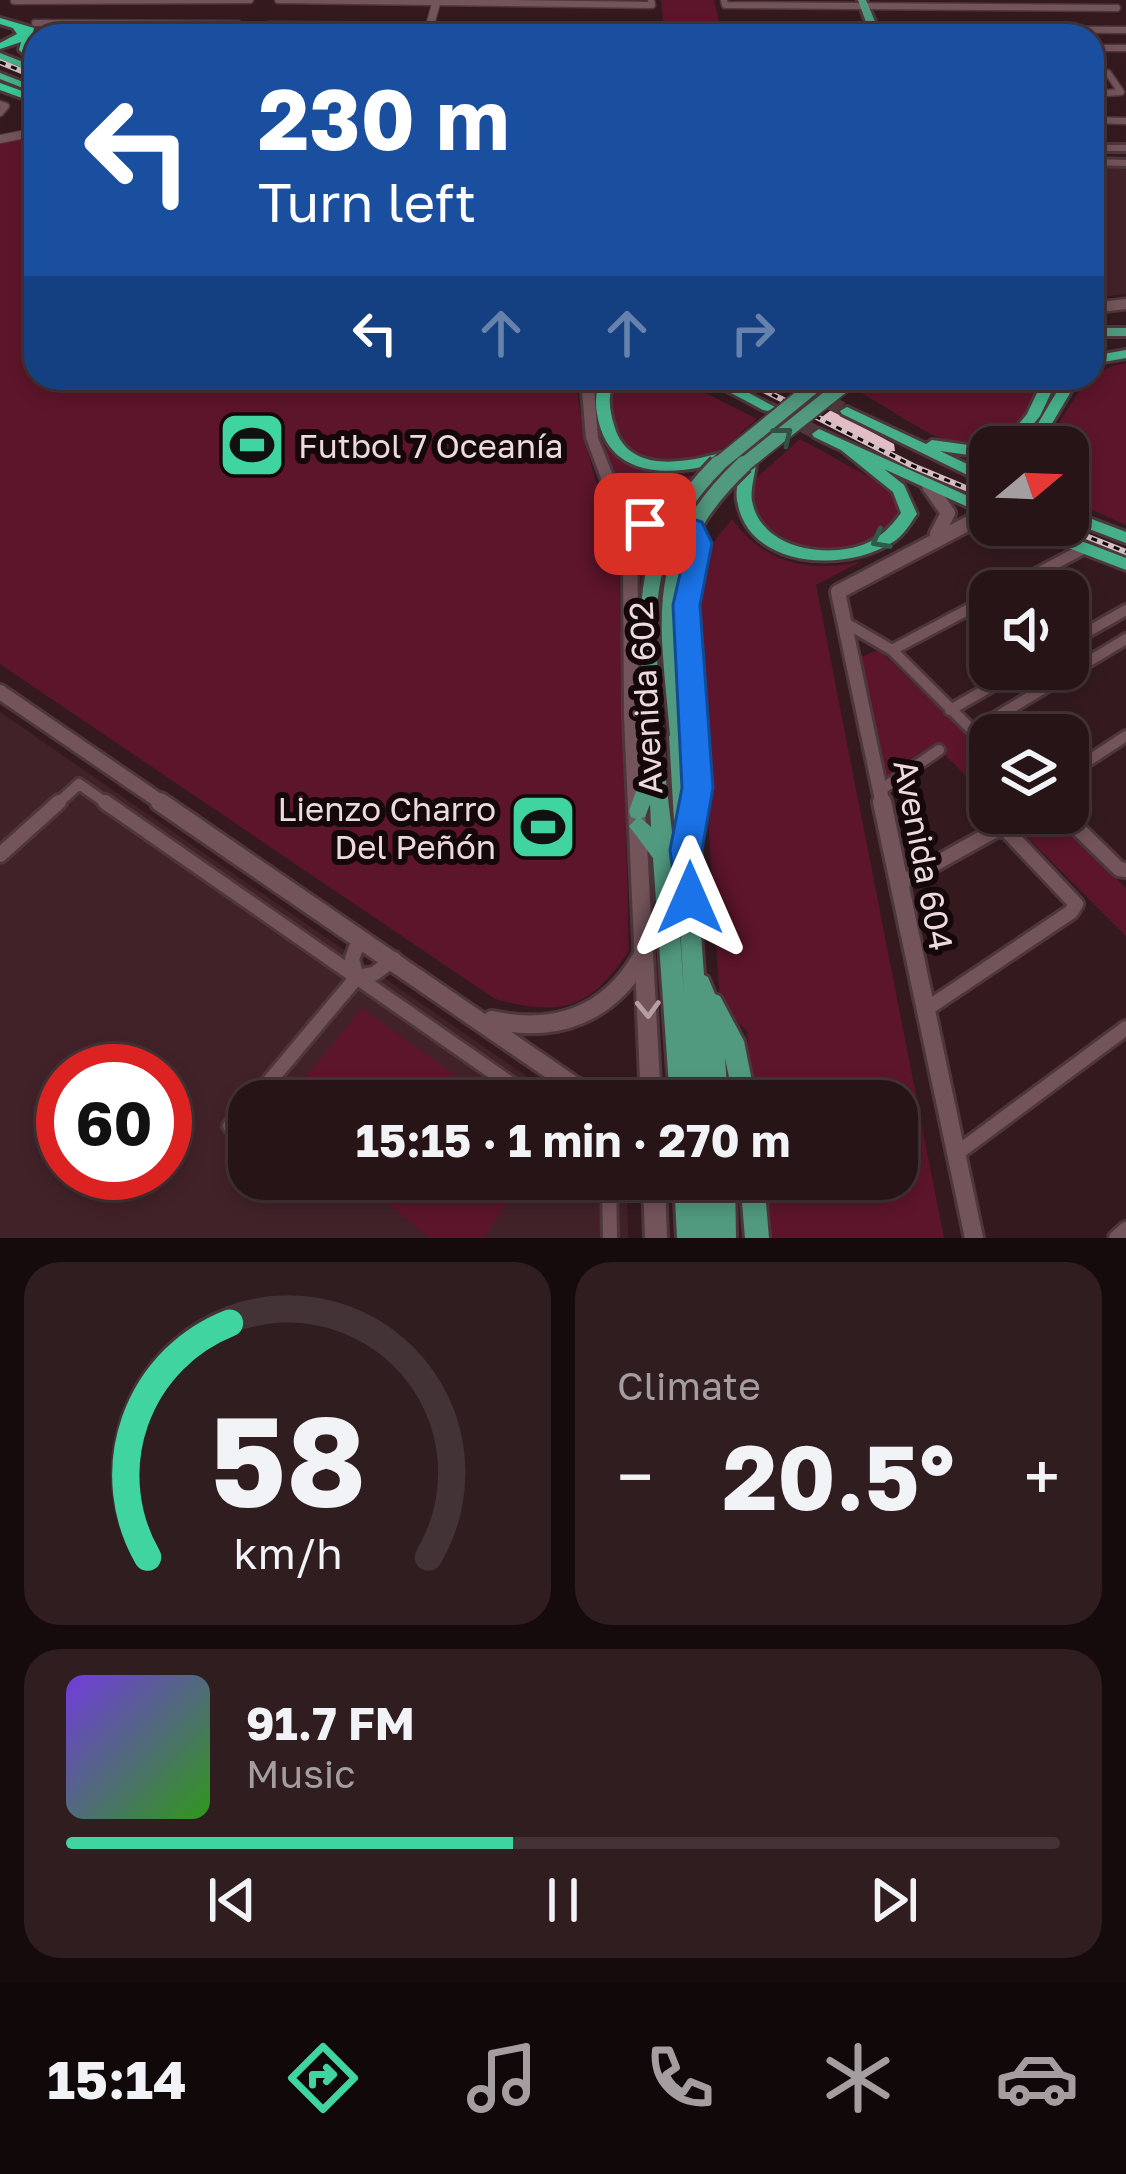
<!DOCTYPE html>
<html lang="en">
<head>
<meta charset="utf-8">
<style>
	:root { --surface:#271417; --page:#2f1d20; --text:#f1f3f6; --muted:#a49ea1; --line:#433336; --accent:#40d4a1 }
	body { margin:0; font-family:"Golos Text",sans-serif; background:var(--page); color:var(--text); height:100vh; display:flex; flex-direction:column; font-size:45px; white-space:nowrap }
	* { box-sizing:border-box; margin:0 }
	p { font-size:39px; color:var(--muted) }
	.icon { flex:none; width:66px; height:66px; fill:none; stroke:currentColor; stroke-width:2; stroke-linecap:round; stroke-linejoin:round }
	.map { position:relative; height:1238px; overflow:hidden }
	.sheet { display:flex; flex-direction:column; gap:24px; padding:24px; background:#150b0d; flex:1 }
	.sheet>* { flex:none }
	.top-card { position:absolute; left:24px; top:24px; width:1080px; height:366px; border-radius:36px; box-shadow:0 6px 18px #0003,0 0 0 3px var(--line); background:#1a4fa0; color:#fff; overflow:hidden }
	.needle { width:78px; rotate:71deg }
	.fabs { position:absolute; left:969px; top:426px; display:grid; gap:24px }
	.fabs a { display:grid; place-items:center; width:120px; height:120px; border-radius:24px; background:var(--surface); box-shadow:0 6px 18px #0003,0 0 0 3px var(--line); font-size:60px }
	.speed { position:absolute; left:36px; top:1044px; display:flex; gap:24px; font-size:60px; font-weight:700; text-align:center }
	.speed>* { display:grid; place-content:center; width:156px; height:156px; border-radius:50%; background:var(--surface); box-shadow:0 6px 18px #0003,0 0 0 3px var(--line); line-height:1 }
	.speed .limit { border:18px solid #d22; background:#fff; color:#111 }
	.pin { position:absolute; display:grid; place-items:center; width:102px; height:102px; color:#fff; margin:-51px; border-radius:24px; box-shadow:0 6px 18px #0006 }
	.me { position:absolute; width:132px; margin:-66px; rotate:0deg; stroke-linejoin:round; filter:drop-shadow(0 0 9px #0008) }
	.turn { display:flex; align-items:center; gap:42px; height:252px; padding:0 36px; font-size:54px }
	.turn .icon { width:156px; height:156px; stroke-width:2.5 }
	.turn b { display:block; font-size:84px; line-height:102px }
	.lanes { display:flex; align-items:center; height:114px; padding:0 36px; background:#0003; justify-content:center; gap:60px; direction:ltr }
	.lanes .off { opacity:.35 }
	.big { font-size:90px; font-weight:700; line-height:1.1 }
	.sheet .widget { flex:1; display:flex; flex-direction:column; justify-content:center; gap:18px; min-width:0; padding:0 42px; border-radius:36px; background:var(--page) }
	.sheet .dial { align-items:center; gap:0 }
	.dial svg { height:312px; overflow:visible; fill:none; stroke:var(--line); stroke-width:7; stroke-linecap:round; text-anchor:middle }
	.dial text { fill:var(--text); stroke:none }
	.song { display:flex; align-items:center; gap:36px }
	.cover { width:144px; height:144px; border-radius:18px; background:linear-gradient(135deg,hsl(260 70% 55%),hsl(110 70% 35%)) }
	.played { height:12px; border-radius:6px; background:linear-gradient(90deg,var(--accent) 45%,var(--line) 45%) }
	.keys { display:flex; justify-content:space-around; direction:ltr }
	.heat { display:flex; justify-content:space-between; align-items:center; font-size:66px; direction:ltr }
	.sheet .tiles { flex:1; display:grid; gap:24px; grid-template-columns:1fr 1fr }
	.widget:last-child { grid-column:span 2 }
	.trip { position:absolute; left:228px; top:1080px; width:690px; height:120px; border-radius:36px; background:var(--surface); box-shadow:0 6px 18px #0003,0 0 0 3px var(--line); font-weight:700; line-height:120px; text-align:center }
	.tab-bar { display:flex; height:192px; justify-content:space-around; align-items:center; background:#100809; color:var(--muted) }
	.tab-bar .icon { width:84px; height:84px }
	.tab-bar .active { color:var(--accent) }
	.tab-bar b { font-size:54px; color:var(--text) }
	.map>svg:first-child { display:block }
	.built { fill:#422229; fill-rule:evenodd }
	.green { fill:#5d152b }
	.building { fill:#e2bec4 }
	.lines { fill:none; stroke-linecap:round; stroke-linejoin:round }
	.trunk-tunnel { stroke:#50373c; stroke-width:14; stroke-dasharray:14 6; stroke-linecap:butt }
	.minor-far2-casing { stroke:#4d373c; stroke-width:9 }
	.minor-far1-casing { stroke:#4d373c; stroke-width:16 }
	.minor-casing { stroke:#4d373c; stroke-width:20 }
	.tertiary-far3-casing { stroke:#4d373c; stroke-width:10 }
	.tertiary-far2-casing { stroke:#4d373c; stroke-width:15 }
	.tertiary-far1-casing { stroke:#4d373c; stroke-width:20 }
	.tertiary-casing { stroke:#4d373c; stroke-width:24 }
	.secondary-casing { stroke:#4d373c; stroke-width:6 }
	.primary-casing { stroke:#4d373c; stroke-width:6 }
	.trunk-casing { stroke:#4d373c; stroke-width:6 }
	.motorway-casing { stroke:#4d373c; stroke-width:6 }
	.minor-far2 { stroke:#73545a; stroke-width:6 }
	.minor-far1 { stroke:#73545a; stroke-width:10 }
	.minor { stroke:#73545a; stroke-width:14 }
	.tertiary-far3 { stroke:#73545a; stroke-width:8 }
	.tertiary-far2 { stroke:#73545a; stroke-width:10 }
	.tertiary-far1 { stroke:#73545a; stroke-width:14 }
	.tertiary { stroke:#73545a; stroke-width:18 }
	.secondary { fill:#73545a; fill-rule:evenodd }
	.primary { fill:#51997f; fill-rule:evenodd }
	.trunk { fill:#46b08b; fill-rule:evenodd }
	.motorway { fill:#3ac797; fill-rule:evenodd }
	.rail-casing { stroke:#d4c0c3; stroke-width:6 }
	.rail { stroke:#14080b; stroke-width:3; stroke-dasharray:6; stroke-linecap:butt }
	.primary-bridge-far1-casing { stroke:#4d373c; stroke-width:18; stroke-linecap:butt }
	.primary-bridge-casing { stroke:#4d373c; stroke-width:22; stroke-linecap:butt }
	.primary-bridge-far1 { stroke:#51997f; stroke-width:14 }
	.primary-bridge { stroke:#51997f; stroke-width:16 }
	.oneway { stroke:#325045 }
	.oneway2 { stroke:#2d5c4b }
	.oneway3 { stroke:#b69ea2 }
	.route { fill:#1a73e8; stroke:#114b97; stroke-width:3 }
	.labels { text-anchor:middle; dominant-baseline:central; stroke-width:12; stroke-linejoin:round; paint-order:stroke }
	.poi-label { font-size:33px; fill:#eddadd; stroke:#14080b; text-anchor:start }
	.street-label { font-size:33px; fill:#eddadd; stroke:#14080b }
</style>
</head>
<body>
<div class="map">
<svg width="1126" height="1238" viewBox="0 0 1126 1238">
	<rect width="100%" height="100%" fill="#341a1f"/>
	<path class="built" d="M1092 168H1126V294L1092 298Z
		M0 712 562 1101H249V1179H627L628 1238H0ZM63 1071H165V1173H63Z"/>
	<path class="green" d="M661 0H714L722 36H665Z
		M36 135V378H575L584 438 619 566 629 951C590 1009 561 1017 495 999L0 664V141Z
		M1126 363V525L1068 499V447H1046C1068 409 1083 369 1126 363Z
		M620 378H676L757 419C741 432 724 452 704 458 663 470 616 459 611 412 609 396 609 389 620 378Z
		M880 378H1045C999 496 938 437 860 392Z
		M800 439 887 487 898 500 897 520C853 567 786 556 750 507L752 482Z
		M599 440C625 468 657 476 694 476L666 507 645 508 632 523Z
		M732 519C763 563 812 574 862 561L816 585 944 1238H766L761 1179H897V1101H753L747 1031 720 1004 694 603 708 549Z
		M879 650 990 757V800L937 747 887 779 861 657Z
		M1003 813H1048L1126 888V936Z
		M362 1008 491 1101H286Z
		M357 1179H523L484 1238H430Z"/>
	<path class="building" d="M831 410 894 444 895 451 881 452 818 420Z"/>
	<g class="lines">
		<path class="trunk-tunnel" d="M794 385 847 411
			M768 407 819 434"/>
		<g class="minor-far2-casing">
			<path id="minor-far2" d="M278 0 652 5 651 0
				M724 0 725 5 1117 8
				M14 1 250 0
				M35 23 238 24 232 36
				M263 36 268 25 656 27 657 36
				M731 36 729 27 1126 30
				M1092 48H1126
				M1092 71 1108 73 1121 92 1092 94
				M0 104 6 106 0 113
				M1092 120 1126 121"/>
		</g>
		<g class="minor-far1-casing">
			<path id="minor-far1" d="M1004 591 1085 548
				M844 622 892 650 973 731 1126 639
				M1068 643 1126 610
				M892 650 990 598
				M950 710 1022 669
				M1068 774 1126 736
				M882 789 939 750
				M56 805 79 784 109 805"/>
		</g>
		<g class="minor-casing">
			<path id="minor" d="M105 802 535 1101
				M1062 813 1119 869 1126 870
				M0 855 59 802
				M899 884 998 829 1007 831 1076 904 1071 912 925 1010
				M356 974 352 959 360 937
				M253 1101 357 977 374 974 394 959
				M230 1126 249 1105
				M956 1154 1126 1028
				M609 1179 610 1238
				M1116 1238 1126 1229"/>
		</g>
		<g class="tertiary-far3-casing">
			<path id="tertiary-far3" d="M427 36 437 0
				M0 139 36 132"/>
		</g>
		<g class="tertiary-far2-casing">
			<path id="tertiary-far2" d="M1092 308 1126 304"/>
		</g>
		<g class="tertiary-far1-casing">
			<path id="tertiary-far1" d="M929 486 948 513 937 534
				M0 692 165 805
				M883 805 838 592 990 512"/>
		</g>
		<g class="tertiary-casing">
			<path id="tertiary" d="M160 802 596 1101
				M882 802 974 1238
				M492 1020C557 1034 610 1014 643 955"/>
		</g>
		<g class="secondary-casing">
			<path id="secondary" d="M1092 145H1126V151H1092Z
				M1092 159 1126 160V166L1092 165Z
				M581 378H593L598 438 626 508 637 556 640 717 661 1101H641L624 717 623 556 612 508 586 438Z
				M643 1179H665L667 1238H645Z"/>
		</g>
		<g class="primary-casing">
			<path id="primary" d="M858 0H866L881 36H871Z
				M1092 328H1126V336H1092Z
				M669 511C687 515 696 522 707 538L694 605 707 788 695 851 704 975 708 977 715 994 720 996 744 1041 756 1101H734L725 1058 728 1101H670L653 858 629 826 636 819 631 817 629 811 647 760 645 735 648 730 654 728 660 730 675 858 684 994 669 735 672 730 678 728 685 732 678 605 691 539 674 522H664L648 536 636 560H624L622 556C633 533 643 516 669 511ZM650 804 651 827 641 818 645 817Z
				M674 1179H735L736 1238H677Z
				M740 1179H764L769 1238H745Z"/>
		</g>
		<g class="trunk-casing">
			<path id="trunk" d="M0 53 36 67V73L0 59Z
				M0 73 36 87V93L0 79Z
				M1126 350V358L1092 364V356Z
				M602 378H616C607 394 609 408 614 425 628 477 691 462 730 450L737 455 735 458C688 474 615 486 599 423 595 407 594 393 602 378Z
				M703 378H721L775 407 768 411 763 410Z
				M775 378H792L801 385 794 389Z
				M1044 378H1058L1040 416 1015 447H1000L1027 414Z
				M1065 378H1079L1038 447H1024Z
				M847 407 926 444 932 440 990 448V458L940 451 990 475V486L842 414 840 411Z
				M819 429 990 506V517L884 469 904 485 917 514C910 524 903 536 893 542 846 573 747 569 737 500 735 489 740 474 742 463L749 458 756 463C755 475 750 490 752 501 761 549 826 559 865 544 881 537 891 527 901 513L893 492 841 450 814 437 812 434Z
				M1068 510 1126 532V543L1068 521Z
				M1016 525H1039L1126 558V570L1019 529Z"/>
		</g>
		<g class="motorway-casing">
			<path id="motorway" d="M0 18 34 28 29 49 36 56V65L19 50 21 42 0 49V43L17 34 13 28 0 24Z
				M0 83 36 96V103L0 90Z"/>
		</g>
		<use href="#minor-far2" class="minor-far2"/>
		<use href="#minor-far1" class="minor-far1"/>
		<use href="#minor" class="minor"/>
		<use href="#tertiary-far3" class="tertiary-far3"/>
		<use href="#tertiary-far2" class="tertiary-far2"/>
		<use href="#tertiary-far1" class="tertiary-far1"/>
		<use href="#tertiary" class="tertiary"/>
		<use href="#secondary" class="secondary"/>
		<use href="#primary" class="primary"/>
		<use href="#trunk" class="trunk"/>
		<use href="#motorway" class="motorway"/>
		<g class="rail-casing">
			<path id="rail" d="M0 62 36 77
				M740 378 913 466 990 498
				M1058 525 1126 552"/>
		</g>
		<use href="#rail" class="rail"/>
		<g class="primary-bridge-far1-casing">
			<path id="primary-bridge-far1" d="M715 467 824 378
				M741 467 853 378"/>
		</g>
		<g class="primary-bridge-casing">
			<path id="primary-bridge" d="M654 735C647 623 631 552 718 464
				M678 735C668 617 650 553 744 464"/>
		</g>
		<use href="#primary-bridge-far1" class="primary-bridge-far1"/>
		<use href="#primary-bridge" class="primary-bridge"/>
	</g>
	<defs><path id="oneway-chevron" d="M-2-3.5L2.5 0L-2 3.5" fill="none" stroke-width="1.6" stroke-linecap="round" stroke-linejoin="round" transform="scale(3)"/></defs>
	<use class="oneway" href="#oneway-chevron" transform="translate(784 435) rotate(-39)"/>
	<use class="oneway2" href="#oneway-chevron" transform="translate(880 540) rotate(152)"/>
	<use class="oneway3" href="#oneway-chevron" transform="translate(648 1009) rotate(88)"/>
	<path class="route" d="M662 509 702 522 712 543 700 605 713 788 702 850 706 898 701 909 690 913 678 909 670 850 682 788 673 605 687 543 675 529 645 533 632 524 636 518Z"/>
	<defs>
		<g id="stadium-square" transform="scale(3.45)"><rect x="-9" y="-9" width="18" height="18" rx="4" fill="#40d4a1" stroke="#14080b"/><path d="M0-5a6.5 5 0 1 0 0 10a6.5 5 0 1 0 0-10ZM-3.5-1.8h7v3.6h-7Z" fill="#111"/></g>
	</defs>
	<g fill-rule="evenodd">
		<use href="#stadium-square" x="252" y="445"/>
		<use href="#stadium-square" x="543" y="827"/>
	</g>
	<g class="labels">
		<g class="poi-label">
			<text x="298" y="445">Futbol 7 Oceanía</text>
			<text x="496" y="808" text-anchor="end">Lienzo Charro<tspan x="496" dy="38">Del Peñón</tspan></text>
		</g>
		<g class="street-label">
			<text transform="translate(645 698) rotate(-93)">Avenida 602</text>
			<text transform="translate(924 855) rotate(79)">Avenida 604</text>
		</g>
	</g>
</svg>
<div class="fabs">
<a><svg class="needle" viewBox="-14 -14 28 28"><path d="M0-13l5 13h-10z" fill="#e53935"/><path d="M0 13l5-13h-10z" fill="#a49ea1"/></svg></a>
<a><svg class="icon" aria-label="sound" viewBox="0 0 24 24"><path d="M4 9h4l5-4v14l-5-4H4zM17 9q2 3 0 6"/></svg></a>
<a><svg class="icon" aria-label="layers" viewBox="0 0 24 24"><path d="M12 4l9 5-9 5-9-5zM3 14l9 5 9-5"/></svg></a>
</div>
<div class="speed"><div class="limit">60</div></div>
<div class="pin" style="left:645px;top:524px;background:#d93025"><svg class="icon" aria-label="arrive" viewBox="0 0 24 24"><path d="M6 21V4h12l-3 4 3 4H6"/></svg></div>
<svg class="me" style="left:690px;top:898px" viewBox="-20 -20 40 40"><path d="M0-17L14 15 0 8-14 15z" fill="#1a73e8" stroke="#fff" stroke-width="4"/></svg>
<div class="trip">15:15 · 1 min · 270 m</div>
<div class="top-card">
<div class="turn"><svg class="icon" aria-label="left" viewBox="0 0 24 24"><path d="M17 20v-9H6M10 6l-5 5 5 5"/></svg><div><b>230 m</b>Turn left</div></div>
<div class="lanes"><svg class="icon" aria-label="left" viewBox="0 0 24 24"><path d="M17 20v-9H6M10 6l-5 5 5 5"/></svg><svg class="icon off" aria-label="ahead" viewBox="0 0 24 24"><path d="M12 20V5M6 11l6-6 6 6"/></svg><svg class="icon off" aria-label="ahead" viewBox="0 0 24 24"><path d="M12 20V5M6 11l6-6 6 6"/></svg><svg class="icon off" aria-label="right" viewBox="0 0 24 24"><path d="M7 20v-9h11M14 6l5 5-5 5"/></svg></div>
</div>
</div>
<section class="sheet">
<div class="tiles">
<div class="widget dial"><svg viewBox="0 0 100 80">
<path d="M14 69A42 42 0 1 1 86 69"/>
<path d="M14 69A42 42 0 0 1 35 9" stroke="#40d4a1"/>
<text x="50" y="56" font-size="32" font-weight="700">58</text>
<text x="50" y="72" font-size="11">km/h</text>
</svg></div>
<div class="widget"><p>Climate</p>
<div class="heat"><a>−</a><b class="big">20.5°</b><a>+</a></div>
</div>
<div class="widget">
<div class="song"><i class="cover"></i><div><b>91.7 FM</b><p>Music</p></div></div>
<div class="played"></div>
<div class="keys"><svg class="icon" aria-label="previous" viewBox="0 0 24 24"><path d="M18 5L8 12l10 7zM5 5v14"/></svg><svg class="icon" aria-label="pause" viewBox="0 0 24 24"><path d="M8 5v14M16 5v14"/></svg><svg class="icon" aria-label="next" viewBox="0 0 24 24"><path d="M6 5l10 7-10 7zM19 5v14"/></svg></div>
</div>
</div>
</section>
<nav class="tab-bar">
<b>15:14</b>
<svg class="icon active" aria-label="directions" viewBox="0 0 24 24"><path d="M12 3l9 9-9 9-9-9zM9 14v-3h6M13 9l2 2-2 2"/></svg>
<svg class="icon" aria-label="music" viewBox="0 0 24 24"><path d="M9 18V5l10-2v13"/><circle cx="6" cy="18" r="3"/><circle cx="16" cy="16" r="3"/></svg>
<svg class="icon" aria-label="phone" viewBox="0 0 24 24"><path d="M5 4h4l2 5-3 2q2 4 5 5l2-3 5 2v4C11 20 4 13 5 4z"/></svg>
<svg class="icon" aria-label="climate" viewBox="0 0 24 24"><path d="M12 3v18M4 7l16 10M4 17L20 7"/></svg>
<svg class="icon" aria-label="car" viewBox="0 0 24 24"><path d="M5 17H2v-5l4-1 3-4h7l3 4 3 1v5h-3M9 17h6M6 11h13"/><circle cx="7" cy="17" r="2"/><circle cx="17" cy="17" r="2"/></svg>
</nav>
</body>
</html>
